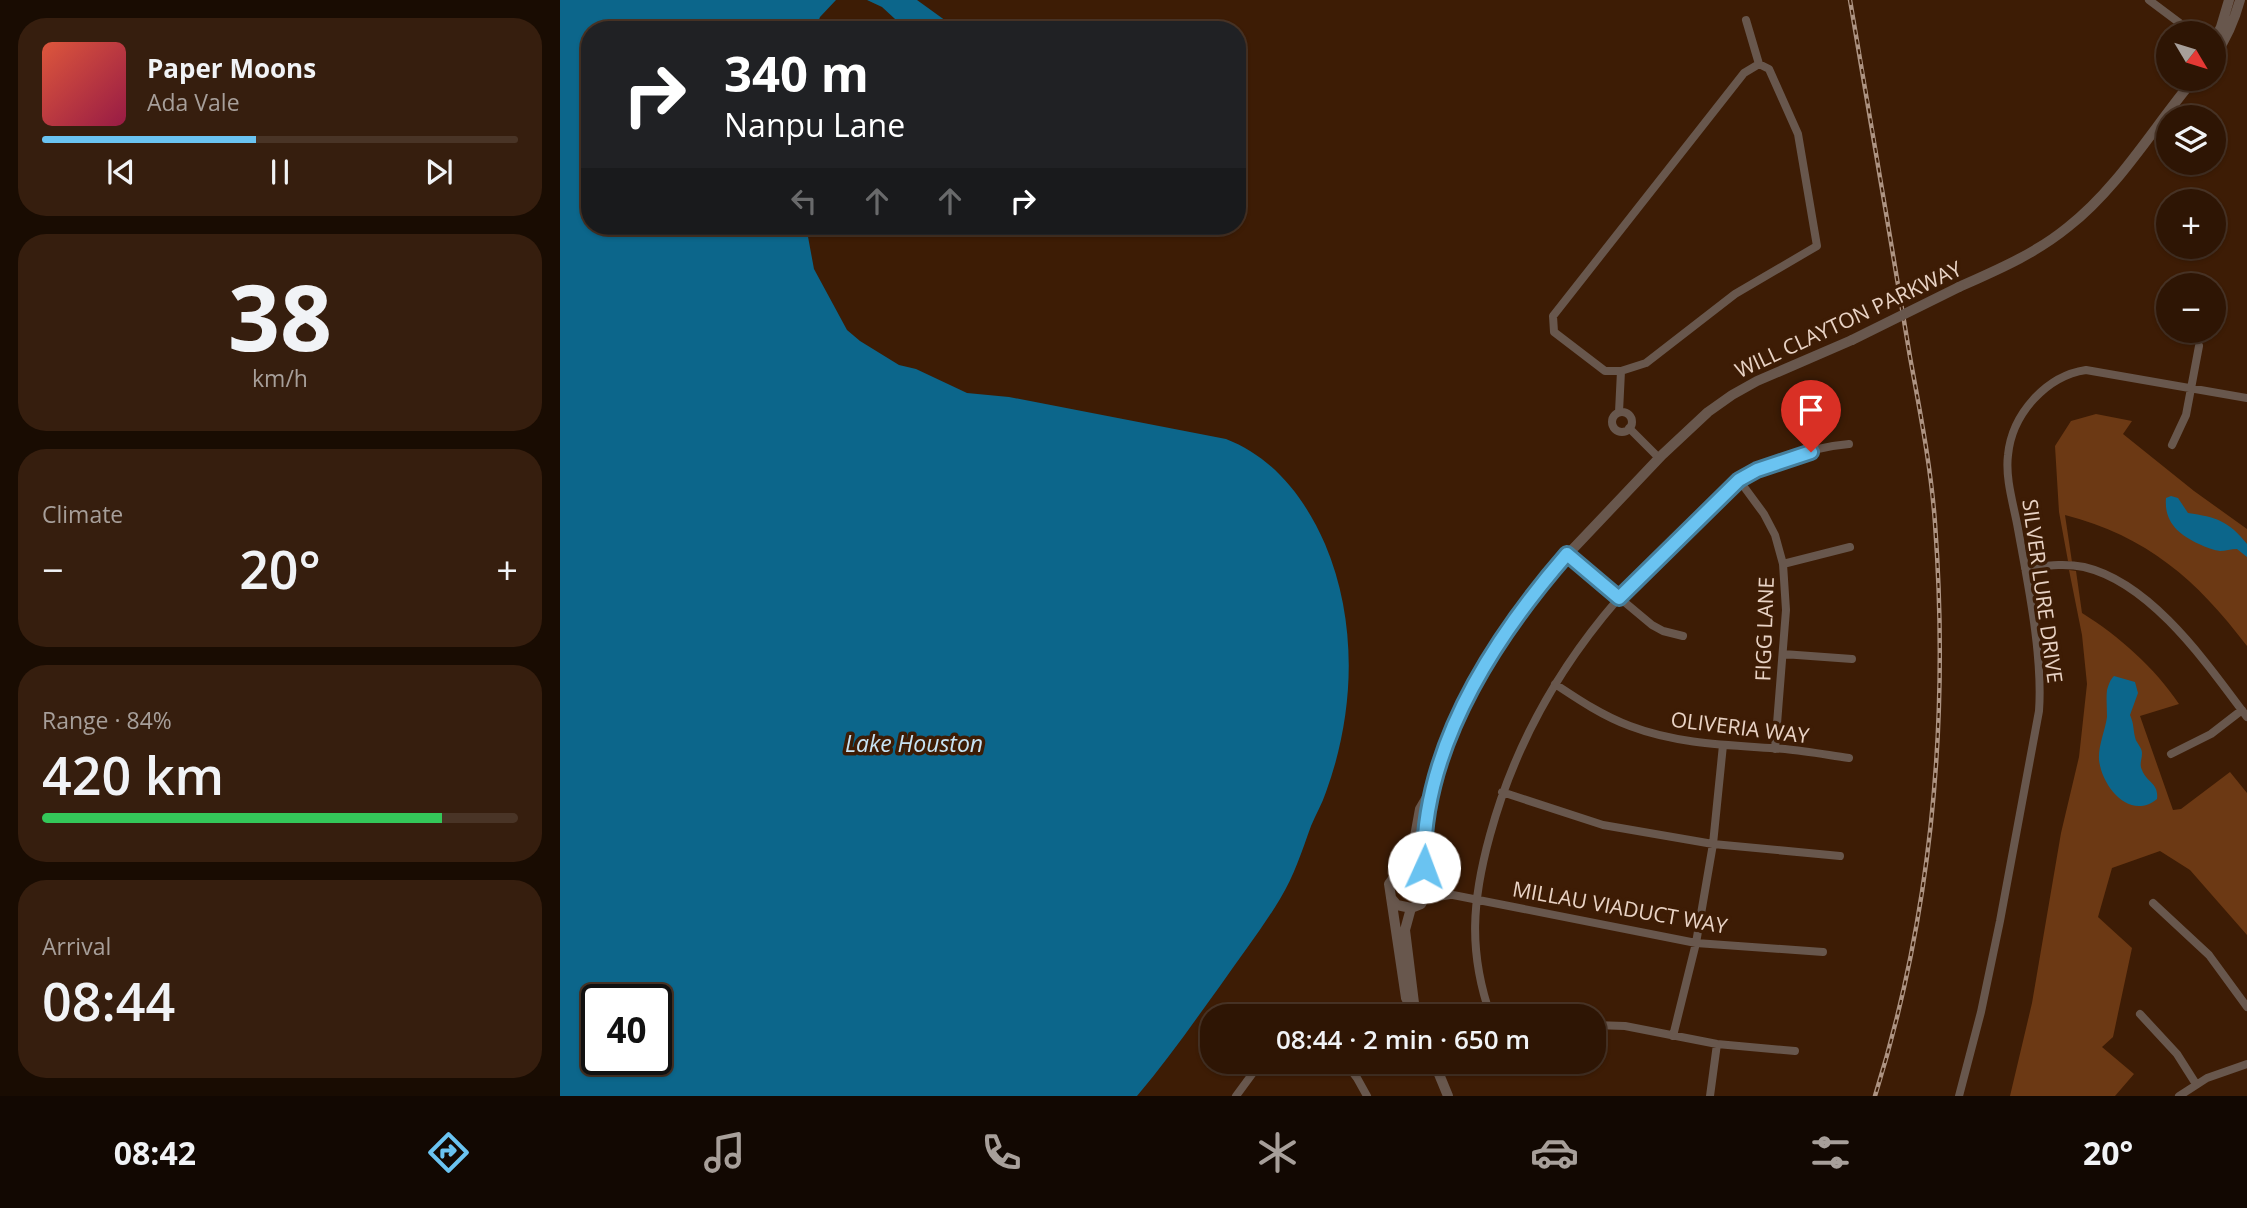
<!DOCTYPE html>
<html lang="en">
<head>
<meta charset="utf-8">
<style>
	:root { --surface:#2e1504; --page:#361e0e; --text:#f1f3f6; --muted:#a79f9a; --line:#493426; --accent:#6ac3f1 }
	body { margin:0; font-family:"Open Sans",sans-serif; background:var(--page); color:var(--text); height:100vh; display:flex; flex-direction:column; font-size:26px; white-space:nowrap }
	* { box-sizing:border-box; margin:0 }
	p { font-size:23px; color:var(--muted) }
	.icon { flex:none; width:38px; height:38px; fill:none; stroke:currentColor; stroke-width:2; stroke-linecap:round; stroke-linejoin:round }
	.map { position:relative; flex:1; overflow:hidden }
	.panel { display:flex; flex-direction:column; gap:18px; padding:18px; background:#190c02; width:560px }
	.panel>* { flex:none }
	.banner { position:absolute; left:21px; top:21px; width:665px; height:214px; border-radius:28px; box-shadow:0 2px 5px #0004,0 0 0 2px var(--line); background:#202124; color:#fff; overflow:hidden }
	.needle { width:46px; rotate:128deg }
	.fabs { position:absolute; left:1596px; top:21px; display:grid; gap:14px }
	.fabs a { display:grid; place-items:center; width:70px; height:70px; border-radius:50%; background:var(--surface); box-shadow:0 2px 5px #0004,0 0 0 2px var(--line); font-size:35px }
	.speed { position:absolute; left:21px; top:984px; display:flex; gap:14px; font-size:35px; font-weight:700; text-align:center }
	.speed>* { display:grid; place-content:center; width:91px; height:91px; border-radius:50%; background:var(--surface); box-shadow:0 2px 5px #0004,0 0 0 2px var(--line); line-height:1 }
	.speed .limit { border:4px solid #111; border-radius:10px; background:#fff; color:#111 }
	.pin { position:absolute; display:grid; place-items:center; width:60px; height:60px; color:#fff; margin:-72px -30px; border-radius:50% 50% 50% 0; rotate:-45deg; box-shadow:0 0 7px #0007 }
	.pin .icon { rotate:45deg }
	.me { position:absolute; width:77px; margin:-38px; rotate:2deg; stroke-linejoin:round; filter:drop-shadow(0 0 5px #0008) }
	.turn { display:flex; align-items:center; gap:24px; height:147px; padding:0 28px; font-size:32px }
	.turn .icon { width:91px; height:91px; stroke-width:2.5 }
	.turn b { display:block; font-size:49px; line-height:60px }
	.lanes { display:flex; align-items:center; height:66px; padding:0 28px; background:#0003; justify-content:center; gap:35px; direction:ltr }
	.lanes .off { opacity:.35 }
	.big { font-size:52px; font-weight:600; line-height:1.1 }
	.panel .tile { flex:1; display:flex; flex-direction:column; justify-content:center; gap:10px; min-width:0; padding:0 24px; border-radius:28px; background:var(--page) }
	.panel .dial { align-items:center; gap:0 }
	.dial b { font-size:91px; line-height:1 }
	.song { display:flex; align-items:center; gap:21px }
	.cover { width:84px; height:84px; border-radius:10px; background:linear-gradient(135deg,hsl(10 70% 55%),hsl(340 70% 35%)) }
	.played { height:7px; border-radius:4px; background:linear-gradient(90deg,var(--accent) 45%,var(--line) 45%) }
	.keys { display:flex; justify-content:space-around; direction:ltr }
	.heat { display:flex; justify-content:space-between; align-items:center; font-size:38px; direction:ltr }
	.charge { height:10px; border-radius:5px; background:linear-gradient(90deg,#34c759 84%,var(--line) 0) }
	.trip { position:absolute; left:640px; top:1004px; width:406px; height:70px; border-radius:28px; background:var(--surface); box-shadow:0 2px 5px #0004,0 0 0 2px var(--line); font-weight:600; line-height:70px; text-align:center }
	.menu { display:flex; height:112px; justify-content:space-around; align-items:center; background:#120802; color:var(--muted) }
	.menu .icon { width:49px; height:49px }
	.menu .current { color:var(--accent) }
	.menu b { font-size:32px; color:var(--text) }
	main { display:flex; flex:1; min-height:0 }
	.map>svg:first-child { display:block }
	.green { fill:#6c3914 }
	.water { fill:#0c668b; fill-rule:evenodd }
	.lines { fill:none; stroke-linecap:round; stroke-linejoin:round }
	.minor { stroke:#68574d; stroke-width:8 }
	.tertiary { stroke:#68574d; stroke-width:10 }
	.rail-casing { stroke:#ad9382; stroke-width:4.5 }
	.rail { stroke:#3d1c05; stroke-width:2; stroke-dasharray:5; stroke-linecap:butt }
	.tertiary-bridge { stroke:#68574d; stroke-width:10 }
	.route-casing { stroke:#457f9d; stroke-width:18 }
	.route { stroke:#6ac3f1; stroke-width:12 }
	.labels { text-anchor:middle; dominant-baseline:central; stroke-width:7; stroke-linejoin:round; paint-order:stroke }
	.street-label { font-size:21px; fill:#e9d3c5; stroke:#3d1c05 }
	.water-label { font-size:23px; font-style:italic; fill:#c7e4f5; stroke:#3d1c05 }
</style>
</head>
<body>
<main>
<section class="panel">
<div class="tile">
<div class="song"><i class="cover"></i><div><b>Paper Moons</b><p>Ada Vale</p></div></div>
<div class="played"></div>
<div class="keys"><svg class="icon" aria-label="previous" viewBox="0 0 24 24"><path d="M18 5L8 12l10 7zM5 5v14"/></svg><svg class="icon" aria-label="pause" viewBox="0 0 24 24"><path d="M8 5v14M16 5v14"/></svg><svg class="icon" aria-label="next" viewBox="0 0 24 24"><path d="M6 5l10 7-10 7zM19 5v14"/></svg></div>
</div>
<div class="tile dial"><b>38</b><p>km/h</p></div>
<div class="tile"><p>Climate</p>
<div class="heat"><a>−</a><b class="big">20°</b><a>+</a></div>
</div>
<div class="tile"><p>Range · 84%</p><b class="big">420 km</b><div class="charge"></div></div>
<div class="tile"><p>Arrival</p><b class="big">08:44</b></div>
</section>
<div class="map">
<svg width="1687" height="1096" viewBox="0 0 1687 1096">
	<rect width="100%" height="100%" fill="#3d1c05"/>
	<path class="green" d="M1536 414 1572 421 1563 434 1634 491 1687 529V646C1637 580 1587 536 1505 515L1512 562 1508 561 1499 512 1495 446 1511 421Z
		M1509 570 1516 571 1522 613C1559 636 1595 668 1619 704L1580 716 1613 810 1621 809 1670 772 1687 793V935L1630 870 1600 851 1552 868 1538 917 1572 948 1553 1037 1542 1047 1574 1074 1555 1096H1450L1472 1003 1501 833 1519 757 1527 684 1522 635Z"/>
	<path class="water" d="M0 0H276L260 17 255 30H30V226H246L254 269 287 330 300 341 339 365 356 369 407 393 449 397 666 439C713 457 745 498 765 544 798 622 795 713 766 792 762 804 756 814 751 826 742 851 734 876 720 899 702 929 680 957 660 986 633 1023 607 1061 577 1096H0ZM96 999V1059H37V999Z
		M307 0H357L393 26 421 30H347L322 7Z
		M1611 496 1618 498 1628 513C1656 517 1669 521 1687 544V557L1677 549C1671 549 1665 551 1660 551 1653 550 1645 547 1639 544 1618 534 1604 522 1606 498Z
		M1554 676 1575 682 1578 693 1570 715C1574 724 1573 729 1575 737 1576 743 1582 747 1582 753 1582 760 1579 764 1582 770 1587 783 1599 783 1597 799 1570 821 1542 787 1539 760 1538 746 1545 731 1547 717 1547 708 1546 699 1547 690 1549 684 1550 680 1554 676Z"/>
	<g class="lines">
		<path class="minor" d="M1589 0 1633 33
			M1186 20 1199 64
			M1199 64 1209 69 1238 134 1257 246 1175 294 1086 363 1061 371H1045L994 332 993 316 1184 73Z
			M1059 412 1061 371
			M1052 422a10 10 0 1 1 20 0a10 10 0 1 1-20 0Z
			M1069 428 1099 458
			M1612 445 1626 415 1639 346
			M1179 480 1204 514 1215 535 1223 564 1226 610 1215 749
			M1007 554 1092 625 1103 631 1123 636
			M1223 564 1290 547
			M1465 568C1485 566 1504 563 1524 567 1592 583 1647 664 1687 717
			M1223 654 1292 659
			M995 684C1019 700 1043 716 1070 726 1120 745 1173 745 1225 749 1246 751 1268 755 1289 758
			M1611 754 1651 734 1682 710
			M942 792 1043 825 1153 844 1280 856
			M868 885 893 895 1136 943 1263 952
			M865 899 890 895
			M1593 903 1649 955 1687 1007
			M1580 1014 1617 1054 1636 1084
			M931 1017C908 952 912 900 930 835 954 747 999 667 1058 599 1082 572 1109 550 1135 525 1150 510 1164 494 1179 480 1212 462 1252 447 1289 444
			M1034 1025 1065 1026 1157 1044 1235 1051
			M1113 1036 1136 943 1153 844 1163 745
			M785 1062 797 1078 807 1096
			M676 1096 701 1062
			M1150 1096 1157 1044
			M1399 1096 1421 1012 1440 921 1479 711C1483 656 1468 584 1458 529 1454 506 1445 479 1448 455 1452 414 1486 376 1526 370L1687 398
			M1619 1096 1647 1078 1687 1064"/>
		<path class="tertiary" d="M1654 41 1661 27 1669 0
			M1654 57C1667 38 1674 22 1680 0
			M1399 287C1437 270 1475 254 1508 227 1559 187 1593 128 1634 79
			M839 871 855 870 866 880
			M831 898 837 905 851 908 861 904 867 893 864 843 870 792
			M851 908 845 930 855 1011
			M856 1017 846 998 829 884 852 853 860 809 870 792 883 753 908 697 948 629 992 571 1102 455 1148 412 1172 395 1197 381 1292 340
			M874 1062 888 1096"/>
		<g class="rail-casing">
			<path id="rail" d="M1290 0C1311 119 1330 238 1350 357 1360 412 1371 467 1375 523 1389 716 1373 910 1315 1096"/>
		</g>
		<use href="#rail" class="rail"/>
		<path class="tertiary-bridge" d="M1292 340 1399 287"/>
	</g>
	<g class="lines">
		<g class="route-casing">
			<path id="route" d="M864 867C861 750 933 639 1007 554L1059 598 1179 480 1197 470 1251 452"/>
		</g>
		<use href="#route" class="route"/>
	</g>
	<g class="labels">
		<g class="street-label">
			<text transform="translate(1288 319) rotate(-25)">WILL CLAYTON PARKWAY</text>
			<text transform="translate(1483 591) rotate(82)">SILVER LURE DRIVE</text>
			<text transform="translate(1204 629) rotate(-88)">FIGG LANE</text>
			<text transform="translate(1180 727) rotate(7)">OLIVERIA WAY</text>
			<text transform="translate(1060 907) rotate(10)">MILLAU VIADUCT WAY</text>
		</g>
		<g class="water-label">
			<text x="354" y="743">Lake Houston</text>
		</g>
	</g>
</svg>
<div class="fabs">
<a><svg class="needle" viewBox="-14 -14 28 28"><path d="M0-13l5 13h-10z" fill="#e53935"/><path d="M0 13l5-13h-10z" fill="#a79f9a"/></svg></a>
<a><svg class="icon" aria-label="layers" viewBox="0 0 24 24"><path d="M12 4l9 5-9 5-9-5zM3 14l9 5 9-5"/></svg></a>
<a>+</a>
<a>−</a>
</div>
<div class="speed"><div class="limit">40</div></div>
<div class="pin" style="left:1251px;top:452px;background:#d93025"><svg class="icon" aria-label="arrive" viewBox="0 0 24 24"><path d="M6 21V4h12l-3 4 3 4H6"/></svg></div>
<svg class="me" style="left:864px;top:867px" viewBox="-20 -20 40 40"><circle r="19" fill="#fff"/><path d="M0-13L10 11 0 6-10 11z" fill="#6ac3f1"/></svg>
<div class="trip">08:44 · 2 min · 650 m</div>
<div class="banner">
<div class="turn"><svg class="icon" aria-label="right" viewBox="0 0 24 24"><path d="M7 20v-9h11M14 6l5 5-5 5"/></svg><div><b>340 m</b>Nanpu Lane</div></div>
<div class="lanes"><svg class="icon off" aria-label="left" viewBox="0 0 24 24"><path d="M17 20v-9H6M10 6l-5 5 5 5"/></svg><svg class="icon off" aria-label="ahead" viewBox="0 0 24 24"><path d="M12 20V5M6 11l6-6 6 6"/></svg><svg class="icon off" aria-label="ahead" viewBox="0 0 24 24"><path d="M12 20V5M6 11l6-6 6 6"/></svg><svg class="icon" aria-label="right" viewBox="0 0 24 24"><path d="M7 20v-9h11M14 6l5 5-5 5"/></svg></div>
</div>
</div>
</main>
<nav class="menu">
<b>08:42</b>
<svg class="icon current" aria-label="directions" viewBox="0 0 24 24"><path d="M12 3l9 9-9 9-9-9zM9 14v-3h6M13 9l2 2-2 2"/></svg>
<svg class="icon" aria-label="music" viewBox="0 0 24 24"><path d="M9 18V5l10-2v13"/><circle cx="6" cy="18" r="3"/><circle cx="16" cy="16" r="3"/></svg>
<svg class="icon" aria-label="phone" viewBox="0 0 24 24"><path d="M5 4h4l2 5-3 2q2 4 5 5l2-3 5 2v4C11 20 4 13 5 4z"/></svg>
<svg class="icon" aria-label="climate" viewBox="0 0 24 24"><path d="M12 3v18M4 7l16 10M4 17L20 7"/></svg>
<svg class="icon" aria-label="car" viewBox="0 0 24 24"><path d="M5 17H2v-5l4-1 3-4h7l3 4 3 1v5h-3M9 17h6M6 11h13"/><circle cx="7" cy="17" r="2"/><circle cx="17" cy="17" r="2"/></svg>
<svg class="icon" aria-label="filters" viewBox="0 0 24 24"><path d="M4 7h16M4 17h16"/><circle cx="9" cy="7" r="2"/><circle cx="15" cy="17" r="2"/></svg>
<b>20°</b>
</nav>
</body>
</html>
